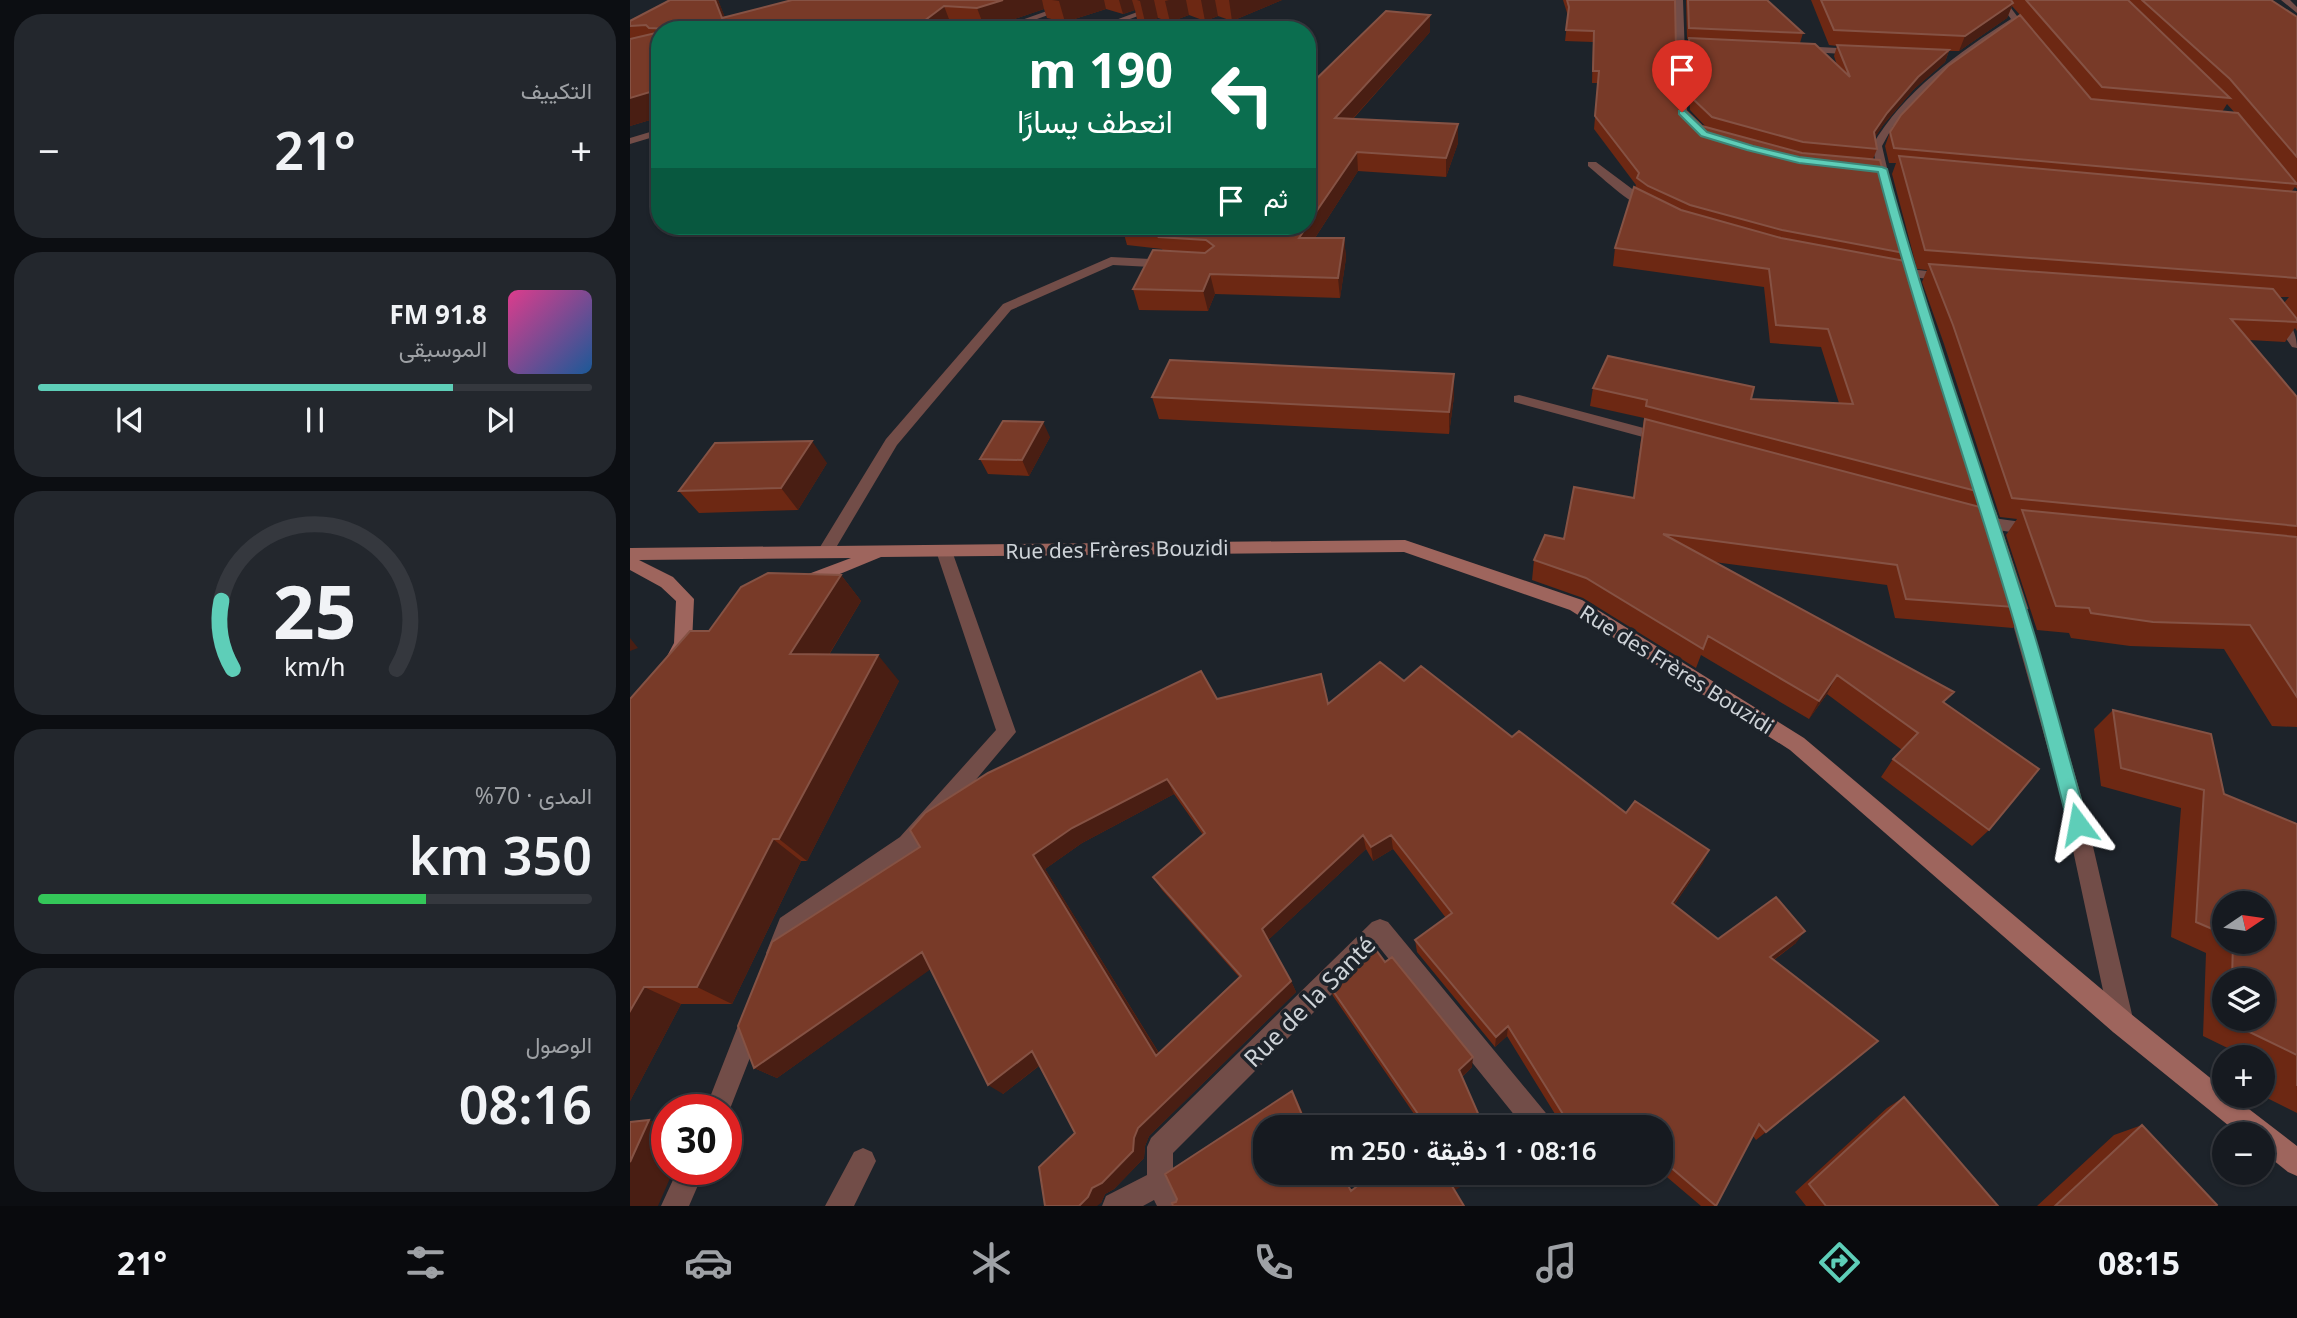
<!DOCTYPE html>
<html lang="ar">
<head>
<meta charset="utf-8">
<style>
	:root { --surface:#161a20; --page:#23272d; --text:#f1f3f6; --muted:#9ea1a5; --line:#35383e; --accent:#5eceb8 }
	body { margin:0; font-family:"Noto Sans",Vazirmatn,sans-serif; background:var(--page); color:var(--text); direction:rtl; height:100vh; display:flex; flex-direction:column; font-size:26px; white-space:nowrap }
	* { box-sizing:border-box; margin:0 }
	p { font-size:23px; color:var(--muted) }
	.icon { flex:none; width:38px; height:38px; fill:none; stroke:currentColor; stroke-width:2; stroke-linecap:round; stroke-linejoin:round }
	.map { position:relative; flex:1; overflow:hidden; direction:ltr }
	.panel { display:flex; flex-direction:column; gap:14px; padding:14px; background:#0c0e12; width:630px }
	.panel>* { flex:none }
	.guide { position:absolute; left:21px; top:21px; width:665px; height:214px; border-radius:28px; box-shadow:0 2px 5px #0004,0 0 0 2px var(--line); direction:rtl; background:#0b6e4f; color:#fff; overflow:hidden }
	.needle { width:46px; rotate:77deg }
	.controls { position:absolute; left:1582px; top:891px; display:grid; gap:14px }
	.controls a { display:grid; place-items:center; width:63px; height:63px; border-radius:50%; background:var(--surface); box-shadow:0 2px 5px #0004,0 0 0 2px var(--line); font-size:35px }
	.speed { position:absolute; left:21px; top:1094px; display:flex; gap:14px; font-size:35px; font-weight:700; text-align:center }
	.speed>* { display:grid; place-content:center; width:91px; height:91px; border-radius:50%; background:var(--surface); box-shadow:0 2px 5px #0004,0 0 0 2px var(--line); line-height:1 }
	.speed .limit { border:10px solid #d22; background:#fff; color:#111 }
	.pin { position:absolute; display:grid; place-items:center; width:60px; height:60px; color:#fff; margin:-72px -30px; border-radius:50% 50% 50% 0; rotate:-45deg; box-shadow:0 0 7px #0007 }
	.pin .icon { rotate:45deg }
	.me { position:absolute; width:77px; margin:-38px; rotate:347deg; stroke-linejoin:round; filter:drop-shadow(0 0 5px #0008) }
	.turn { display:flex; align-items:center; gap:24px; height:147px; padding:0 28px; font-size:32px }
	.turn .icon { width:91px; height:91px; stroke-width:2.5 }
	.turn b { display:block; font-size:49px; line-height:60px }
	.then { display:flex; align-items:center; height:66px; padding:0 28px; background:#0003; gap:14px; font-size:26px }
	.big { font-size:52px; font-weight:600; line-height:1.1 }
	.panel .tile { flex:1; display:flex; flex-direction:column; justify-content:center; gap:10px; min-width:0; padding:0 24px; border-radius:28px; background:var(--page) }
	.panel .dial { align-items:center; gap:0 }
	.dial svg { height:182px; overflow:visible; fill:none; stroke:var(--line); stroke-width:7; stroke-linecap:round; text-anchor:middle }
	.dial text { fill:var(--text); stroke:none }
	.song { display:flex; align-items:center; gap:21px }
	.cover { width:84px; height:84px; border-radius:10px; background:linear-gradient(135deg,hsl(330 70% 55%),hsl(210 70% 35%)) }
	.played { height:7px; border-radius:4px; background:linear-gradient(90deg,var(--accent) 75%,var(--line) 75%) }
	.keys { display:flex; justify-content:space-around; direction:ltr }
	.heat { display:flex; justify-content:space-between; align-items:center; font-size:38px; direction:ltr }
	.charge { height:10px; border-radius:5px; background:linear-gradient(90deg,#34c759 70%,var(--line) 0) }
	.trip { position:absolute; left:623px; top:1115px; width:420px; height:70px; border-radius:28px; background:var(--surface); box-shadow:0 2px 5px #0004,0 0 0 2px var(--line); font-weight:600; line-height:70px; text-align:center; direction:rtl }
	.tabs { display:flex; height:112px; justify-content:space-around; align-items:center; background:#090a0d; color:var(--muted) }
	.tabs .icon { width:49px; height:49px }
	.tabs .current { color:var(--accent) }
	.tabs b { font-size:32px; color:var(--text) }
	main { display:flex; flex:1; min-height:0 }
	.map>svg:first-child { display:block }
	.lines { fill:none; stroke-linecap:round; stroke-linejoin:round }
	.lane { fill:#724d48; fill-rule:evenodd }
	.street { fill:#724d48; fill-rule:evenodd }
	.secondary { fill:#9e655d; fill-rule:evenodd }
	.wall { fill:#6d2813; fill-rule:evenodd }
	.shaded-wall { fill:#491e13 }
	.building { fill:#783a28; stroke:#855244; stroke-width:2; fill-rule:evenodd }
	.route { fill:#5eceb8; stroke:#3d8678; stroke-width:2 }
	.labels { text-anchor:middle; dominant-baseline:central; stroke-width:7; stroke-linejoin:round; paint-order:stroke }
	.street-label { font-size:21px; fill:#ced3d8; stroke:#1d232a }
	.near-street-label { font-size:24px; fill:#ced3d8; stroke:#1d232a }
</style>
</head>
<body>
<main>
<div class="map">
<svg width="1667" height="1206" viewBox="0 0 1667 1206">
	<rect width="100%" height="100%" fill="#1d232a"/>
	<g class="lines">
		<path class="lane" d="M448 0H460L407 19 449 28 472 25 540 0H551L473 29 434 30 398 22 376 30H363Z
			M1169 46 1228 49 1232 52 1228 55 1166 51Z
			M30 129V135L0 144V138Z
			M958 162H966L1025 206V210C1007 212 973 178 958 166Z
			M481 257 540 260 546 264 540 268 483 265 381 310 267 445 201 556H189L187 552 256 439 373 304Z
			M1260 267 1316 273 1322 277 1316 281 1256 274V268Z
			M1646 312C1660 318 1667 334 1667 348L1662 347 1640 316Z
			M889 395 1040 435 1042 438 1035 443 884 402V396Z
			M1349 516 1405 524 1413 530 1405 536 1343 526 1341 522Z"/>
		<path class="street" d="M1045 0H1053L1057 111 1069 124 1064 127 1047 112Z
			M1367 0H1375L1390 20 1334 57 1263 126 1252 146 1260 181 1251 183 1242 146C1273 92 1329 52 1381 19Z
			M1651 0H1660L1667 7V13Z
			M314 545 322 551 386 732 286 851 167 934 156 961 148 965 140 961 136 953 150 918 270 837 366 730 306 551Z
			M1384 589 1390 591 1393 596 1452 799 1504 1023 1501 1032 1492 1035 1483 1032 1480 1023 1432 799 1375 596 1378 591Z
			M750 919 758 922 920 1118 924 1127H894L749 947 543 1153V1181L555 1206H527L524 1200 513 1206H472L476 1196 517 1175V1147L521 1138 742 922Z
			M122 1010 131 1013 134 1022 96 1119V1110H75L113 1013Z
			M233 1148 242 1152 246 1161 224 1206H195L224 1152Z
			M48 1169H75L59 1206H31Z"/>
		<path class="secondary" d="M775 540 952 600 1174 738 1501 1014 1594 1089V1096H1602L1667 1146V1176L1658 1172 1633 1152V1134H1609L1483 1032 1160 750 940 610 774 552 251 557 171 590 165 589 162 584 165 579 221 558 9 560 43 577 64 599 62 643 51 665 44 667 37 665 35 660 44 643 46 601 31 587 0 570V548Z"/>
	</g>
	<path class="wall" d="M40 0H88L95 18 162 0H652L602 21 588 16 575 21 559 15 540 22 528 18 515 22 507 19 505 10 493 14 476 9 435 22 417 18 414 9 355 29 322 27 319 30H30V117L0 126V21Z
		M933 0H1045L1047 102 1072 126 1077 128 1060 110 1057 49 1059 39H1057L1056 0H1137L1173 33 1170 43 1207 65 1204 56 1207 46 1199 45 1181 0H1641L1667 17V189L1665 187 1662 191 1667 192V331L1665 328 1655 342 1619 340 1667 397V727L1642 726 1594 649 1500 646 1441 638 1439 633 1407 630 1376 535 1387 519 1370 517 1314 344 1292 282 1297 270 1287 269 1262 174 1266 163H1259L1255 146 1260 132 1390 15 1382 6 1377 18 1329 51H1319L1315 62 1284 89 1253 125 1245 137 1247 149 1243 159 1274 253 1271 261 1358 494 1350 507 1397 608 1383 628 1265 618 1257 585 1084 562 1315 703 1359 830 1342 846 1251 777 1263 759 1272 750 1197 694 1179 719 1071 655 1066 668 953 598 902 580 904 560 934 539 1003 498 1014 418 960 406 963 388 1121 399 1209 403 1191 347 1140 343 1134 287 983 266 985 248 1006 185 964 129 968 83H962L963 42 935 41 938 16ZM1597 104 1605 113 1592 112ZM1649 297H1659L1654 303Z
		M800 32 723 119 828 143 816 177 728 171 685 238H714L716 258 710 298 585 294 578 311 509 310 503 289 533 251 532 249 497 245 494 234 462 226H677V88Z
		M824 374V396L819 434 529 419 522 397Z
		M420 437 399 476 358 474 350 459Z
		M197 463 168 510 69 513 49 491Z
		M211 575 231 601 199 655 269 681 177 861H171L102 1004H51L0 1101V699L79 631Z
		M774 681 882 737 996 813 1079 850 1072 864 1044 905 1088 939 1166 943 1144 960 1136 1132 1126 1140 1123 1136 1086 1206H1071L1031 1172V1127H933L877 1036 865 1047 787 952 785 940 816 918 763 849 743 861 736 849 638 940 661 981 666 992 519 1136 515 1146 514 1158 484 1189 475 1194 471 1203 445 1133 409 1066 373 1094 300 969 147 1078 124 1068 587 699 698 704ZM544 794 573 835 523 877 532 890 609 977 529 1053 415 869 452 843Z
		M1483 710 1594 794 1667 824V1113L1635 1097V1066L1633 1065V1057H1616L1573 1036 1576 953 1541 937 1551 808 1471 786 1464 729ZM1594 903 1633 942H1594ZM1594 980H1633V1018H1594Z
		M755 962 842 1067 832 1077 854 1127H793L703 996 699 985Z
		M1274 1097 1368 1206H1176L1165 1192 1257 1108Z
		M1512 1125 1586 1206H1407L1484 1135Z"/>
	<path class="shaded-wall" d="M85 0H88L100 30 92 18Z
		M373 0H412L414 9 355 29 347 8Z
		M422 0H474L476 9 435 22 429 1Z
		M489 0H502L505 10 493 14Z
		M507 0H524L528 18 515 22 510 1Z
		M539 0H556L559 15 540 22 535 1Z
		M571 0H585L588 16 575 21Z
		M599 0H652L602 21Z
		M1383 3 1377 18 1329 51 1335 36Z
		M314 6 322 27 319 30H282Z
		M800 15V32L707 136 705 118Z
		M1319 50 1315 62 1284 89 1253 125 1240 145 1244 132 1257 113 1288 77Z
		M30 89V117L0 126V98Z
		M828 124V143L816 177V158Z
		M727 152 728 171 672 258 669 238Z
		M714 238 716 258 710 298 708 278Z
		M580 274 585 294 578 311 573 291Z
		M824 374V396L819 434V412Z
		M413 422 420 437 399 476 392 460Z
		M182 441 197 463 168 510 151 488Z
		M211 575 231 601 184 679 160 654Z
		M0 638 8 648 0 651Z
		M248 655 269 681 177 861 149 839Z
		M1207 675 1197 694 1179 719 1189 701Z
		M537 779 544 794 452 843 415 869 536 1065 526 1056 403 855 442 828Z
		M733 835 736 849 637 941 632 929Z
		M761 835 763 849 743 861 741 847Z
		M143 839 171 861 102 1004 67 987Z
		M1079 850 1072 864 1036 916 1042 903Z
		M1175 931 1166 943 1131 969 1140 957Z
		M292 952 308 964 147 1078 124 1068Z
		M661 981 666 992 519 1136 515 1146 514 1158 484 1189 475 1194 471 1203 467 1206H449L462 1188 504 1138 508 1128Z
		M14 987 51 1004 0 1101V1011Z
		M878 1026 877 1036 865 1047 866 1037Z
		M402 1051 415 1061 373 1094 358 1085Z
		M843 1057 842 1067 829 1079V1070Z
		M662 1091 667 1100 679 1127H677Z
		M19 1120 37 1126V1169H44L28 1206H0V1162Z
		M844 1172H855L822 1192V1186Z"/>
	<path class="building" d="M40 0H85L92 18 162 0H373L347 8 314 6 282 30H38L41 29 19 28 16 25 0 26V21Z
		M937 0H1045L1047 102 1072 126 1172 153 1250 160 1274 253 1152 230 1060 205 1018 186 1007 178 1009 173 965 116 969 71H963L964 31 936 30 939 7Z
		M1058 0H1137L1173 33 1059 28Z
		M1191 0H1381L1383 3 1335 36 1204 30Z
		M1396 0H1498L1600 98 1472 87Z
		M1512 0H1641L1667 17V157L1600 79Z
		M756 11 800 15 705 118 828 124 816 158 727 152 677 225V88Z
		M1390 15 1461 99 1608 113 1667 184 1264 148 1260 132 1271 115 1318 66Z
		M30 32V89L0 98V39Z
		M1059 38 1185 44 1220 77 1207 45 1319 50 1288 77 1257 113 1244 132 1247 149 1173 142 1082 117 1062 98Z
		M1269 156 1667 192V278L1295 250Z
		M1004 187 1051 210 1151 238 1280 262 1358 494 1016 406 1017 400 963 388 978 356 1124 387 1121 399 1223 404 1198 329 1146 325 1139 269 985 248Z
		M497 226H677L669 238H714L708 278 580 274 573 291 503 289 523 250 575 253 584 246 576 240 529 237 533 230Z
		M1299 264 1643 289 1667 319V322L1601 319 1667 397V526L1382 498 1323 325Z
		M540 360 824 374 819 412 522 397Z
		M1015 419 1365 511 1397 608 1276 599 1267 565 1033 534 1324 692 1313 702 1409 769 1359 830 1263 759 1288 733 1207 675 1189 701 1078 636 1073 649 956 578 904 560 915 535 934 539 944 487 1004 498Z
		M373 421 413 422 392 460 350 459Z
		M182 441 151 488 49 491 85 443Z
		M1392 510 1667 537V697L1620 625 1523 622 1461 613 1459 608 1426 606Z
		M138 573 211 575 160 654 248 655 149 839H143L67 987H14L0 1011V699L60 631H79L111 587Z
		M750 662 774 681 791 666 882 737 889 731 996 813 1005 801 1079 850 1042 903 1088 939 1146 897 1175 931 1140 957 1248 1041 1136 1132 1129 1124 1086 1206 1031 1159V1127H941L878 1026 866 1037 785 940 822 913 761 835 741 847 733 835 632 929 661 981 508 1128 504 1138 503 1151 472 1183 462 1188 458 1197 449 1206H415L409 1167 445 1133 402 1051 358 1085 292 952 124 1068 108 1026 142 942 290 847 280 830 295 813 358 773 571 671 587 699 691 674 698 704ZM537 779 575 833 523 877 611 976 526 1056 403 855 442 828Z
		M1483 710 1581 734 1594 794 1667 824V1086V1055L1601 1023V1018H1633V980H1602L1603 942H1633V903H1594V934L1566 922 1574 790 1491 768Z
		M741 943 755 962 762 957 843 1057 829 1070 854 1127H797L699 985Z
		M662 1091 677 1127H635V1172H711L721 1191 745 1172H844L822 1186 834 1206H543L542 1203 546 1202 547 1199 535 1174Z
		M1274 1097 1368 1206H1196L1179 1184Z
		M19 1120 0 1162V1122Z
		M1512 1125 1587 1205 1586 1206H1425Z"/>
	<path class="route" d="M1049 111H1055L1077 132 1123 146 1169 157 1252 167 1257 169C1300 328 1358 482 1406 640 1424 701 1440 762 1458 824L1455 830 1448 832 1441 830 1438 824C1422 762 1407 700 1389 639 1344 483 1289 329 1248 172L1169 163 1117 150 1071 136 1049 114Z"/>
	<g class="labels">
		<g class="street-label">
			<text transform="translate(487 549) rotate(-1)">Rue des Frères Bouzidi</text>
			<text transform="translate(1047 669) rotate(32)">Rue des Frères Bouzidi</text>
		</g>
		<g class="near-street-label">
			<text transform="translate(679 1001) rotate(-45)">Rue de la Santé</text>
		</g>
	</g>
</svg>
<div class="controls">
<a><svg class="needle" viewBox="-14 -14 28 28"><path d="M0-13l5 13h-10z" fill="#e53935"/><path d="M0 13l5-13h-10z" fill="#9ea1a5"/></svg></a>
<a><svg class="icon" aria-label="layers" viewBox="0 0 24 24"><path d="M12 4l9 5-9 5-9-5zM3 14l9 5 9-5"/></svg></a>
<a>+</a>
<a>−</a>
</div>
<div class="speed"><div class="limit">30</div></div>
<div class="pin" style="left:1052px;top:112px;background:#d93025"><svg class="icon" aria-label="arrive" viewBox="0 0 24 24"><path d="M6 21V4h12l-3 4 3 4H6"/></svg></div>
<svg class="me" style="left:1448px;top:824px" viewBox="-20 -20 40 40"><path d="M0-17L14 15 0 8-14 15z" fill="#5eceb8" stroke="#fff" stroke-width="4"/></svg>
<div class="trip">08:16 · 1 دقيقة · 250 m</div>
<div class="guide">
<div class="turn"><svg class="icon" aria-label="left" viewBox="0 0 24 24"><path d="M17 20v-9H6M10 6l-5 5 5 5"/></svg><div><b>190 m</b>انعطف يسارًا</div></div>
<div class="then">ثم<svg class="icon" aria-label="arrive" viewBox="0 0 24 24"><path d="M6 21V4h12l-3 4 3 4H6"/></svg></div>
</div>
</div>
<section class="panel">
<div class="tile"><p>التكييف</p>
<div class="heat"><a>−</a><b class="big">21°</b><a>+</a></div>
</div>
<div class="tile">
<div class="song"><i class="cover"></i><div><b>91.8 FM</b><p>الموسيقى</p></div></div>
<div class="played"></div>
<div class="keys"><svg class="icon" aria-label="previous" viewBox="0 0 24 24"><path d="M18 5L8 12l10 7zM5 5v14"/></svg><svg class="icon" aria-label="pause" viewBox="0 0 24 24"><path d="M8 5v14M16 5v14"/></svg><svg class="icon" aria-label="next" viewBox="0 0 24 24"><path d="M6 5l10 7-10 7zM19 5v14"/></svg></div>
</div>
<div class="tile dial"><svg viewBox="0 0 100 80">
<path d="M14 69A42 42 0 1 1 86 69"/>
<path d="M14 69A42 42 0 0 1 9 39" stroke="#5eceb8"/>
<text x="50" y="56" font-size="32" font-weight="700">25</text>
<text x="50" y="72" font-size="11">km/h</text>
</svg></div>
<div class="tile"><p>المدى · 70%</p><b class="big">350 km</b><div class="charge"></div></div>
<div class="tile"><p>الوصول</p><b class="big">08:16</b></div>
</section>
</main>
<nav class="tabs">
<b>08:15</b>
<svg class="icon current" aria-label="directions" viewBox="0 0 24 24"><path d="M12 3l9 9-9 9-9-9zM9 14v-3h6M13 9l2 2-2 2"/></svg>
<svg class="icon" aria-label="music" viewBox="0 0 24 24"><path d="M9 18V5l10-2v13"/><circle cx="6" cy="18" r="3"/><circle cx="16" cy="16" r="3"/></svg>
<svg class="icon" aria-label="phone" viewBox="0 0 24 24"><path d="M5 4h4l2 5-3 2q2 4 5 5l2-3 5 2v4C11 20 4 13 5 4z"/></svg>
<svg class="icon" aria-label="climate" viewBox="0 0 24 24"><path d="M12 3v18M4 7l16 10M4 17L20 7"/></svg>
<svg class="icon" aria-label="car" viewBox="0 0 24 24"><path d="M5 17H2v-5l4-1 3-4h7l3 4 3 1v5h-3M9 17h6M6 11h13"/><circle cx="7" cy="17" r="2"/><circle cx="17" cy="17" r="2"/></svg>
<svg class="icon" aria-label="filters" viewBox="0 0 24 24"><path d="M4 7h16M4 17h16"/><circle cx="9" cy="7" r="2"/><circle cx="15" cy="17" r="2"/></svg>
<b>21°</b>
</nav>
</body>
</html>
